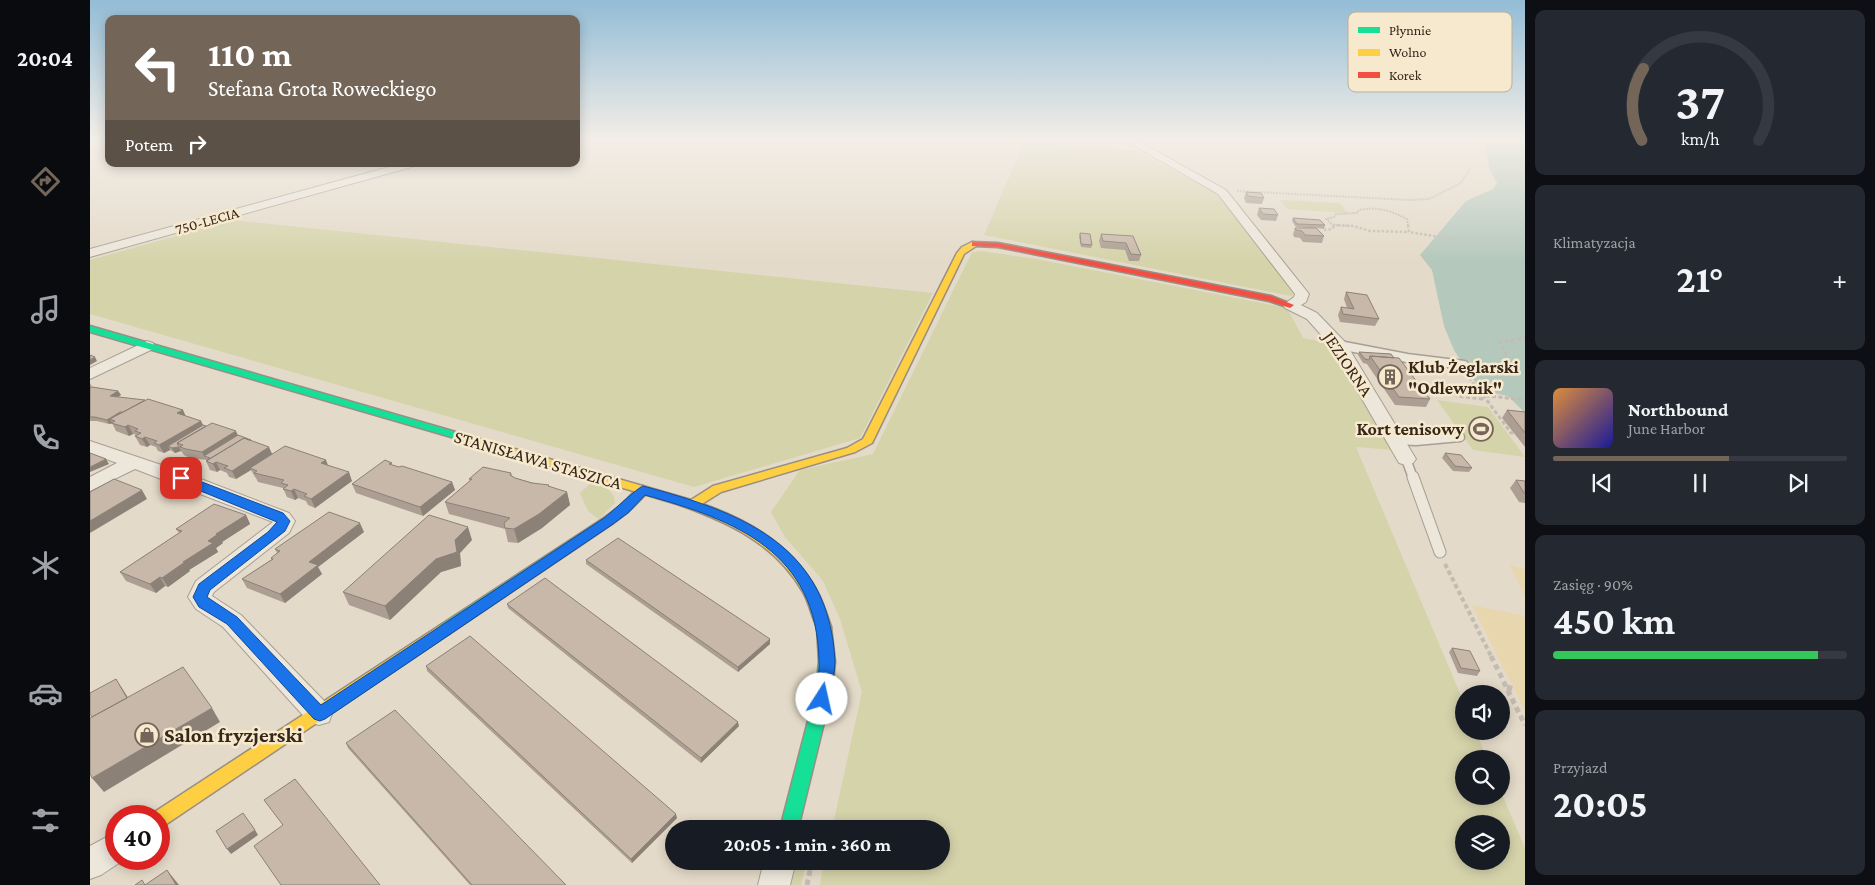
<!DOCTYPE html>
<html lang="pl">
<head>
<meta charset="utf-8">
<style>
	:root { --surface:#171b24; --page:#242831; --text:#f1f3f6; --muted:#9ea1a6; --line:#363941; --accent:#736658 }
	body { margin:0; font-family:"Crimson Pro",serif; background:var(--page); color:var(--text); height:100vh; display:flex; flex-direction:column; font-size:19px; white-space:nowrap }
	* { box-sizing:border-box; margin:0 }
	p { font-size:16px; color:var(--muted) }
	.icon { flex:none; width:28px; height:28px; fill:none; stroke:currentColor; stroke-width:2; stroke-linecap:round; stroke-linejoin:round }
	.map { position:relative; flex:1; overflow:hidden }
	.details { display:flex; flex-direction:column; gap:10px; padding:10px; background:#0d0f14; width:350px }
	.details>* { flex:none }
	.top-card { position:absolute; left:15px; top:15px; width:475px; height:152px; border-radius:10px; box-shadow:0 2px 12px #0003; background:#736658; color:#fff; overflow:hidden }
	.fabs { position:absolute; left:1365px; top:685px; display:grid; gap:10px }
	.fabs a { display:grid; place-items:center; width:55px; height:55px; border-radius:50%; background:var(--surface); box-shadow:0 2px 12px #0003; font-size:25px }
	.speed { position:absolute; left:15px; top:805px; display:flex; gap:10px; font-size:25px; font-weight:700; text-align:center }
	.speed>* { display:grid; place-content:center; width:65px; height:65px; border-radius:50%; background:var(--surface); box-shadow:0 2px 12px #0003; line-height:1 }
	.speed .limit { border:8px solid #d22; background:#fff; color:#111 }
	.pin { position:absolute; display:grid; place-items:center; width:42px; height:42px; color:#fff; margin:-21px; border-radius:10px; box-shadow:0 2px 8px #0006 }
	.me { position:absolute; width:55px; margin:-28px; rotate:10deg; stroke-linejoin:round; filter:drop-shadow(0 0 4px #0008) }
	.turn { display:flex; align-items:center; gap:18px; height:105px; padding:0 20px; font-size:22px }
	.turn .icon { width:65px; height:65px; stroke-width:2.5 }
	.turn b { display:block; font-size:35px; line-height:42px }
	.then { display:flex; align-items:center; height:48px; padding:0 20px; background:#0003; gap:10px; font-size:19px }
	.big { font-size:38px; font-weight:700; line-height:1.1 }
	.details .widget { flex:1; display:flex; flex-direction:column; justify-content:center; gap:8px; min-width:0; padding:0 18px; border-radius:10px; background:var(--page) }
	.details .dial { align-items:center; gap:0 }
	.dial svg { height:130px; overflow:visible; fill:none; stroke:var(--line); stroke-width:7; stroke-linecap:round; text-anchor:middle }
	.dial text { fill:var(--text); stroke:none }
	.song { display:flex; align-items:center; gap:15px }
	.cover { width:60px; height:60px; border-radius:8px; background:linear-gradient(135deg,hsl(30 70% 55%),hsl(240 70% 35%)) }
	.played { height:5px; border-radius:2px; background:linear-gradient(90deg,var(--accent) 60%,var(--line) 60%) }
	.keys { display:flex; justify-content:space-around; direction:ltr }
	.heat { display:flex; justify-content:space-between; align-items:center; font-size:28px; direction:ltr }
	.charge { height:8px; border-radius:4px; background:linear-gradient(90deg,#34c759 90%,var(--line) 0) }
	.trip { position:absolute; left:575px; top:820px; width:285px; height:50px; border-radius:25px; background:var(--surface); box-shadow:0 2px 12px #0003; font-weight:700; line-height:50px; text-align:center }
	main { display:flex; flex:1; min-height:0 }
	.tab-bar { display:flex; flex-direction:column; width:90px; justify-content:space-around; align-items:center; background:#090b0e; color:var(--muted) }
	.tab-bar .icon { width:35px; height:35px }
	.tab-bar .current { color:var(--accent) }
	.tab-bar b { font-size:22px; color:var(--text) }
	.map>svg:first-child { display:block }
	.green { fill:#d5d3aa; fill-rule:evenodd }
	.sand { fill:#e8d6af }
	.water { fill:#b5c8bc }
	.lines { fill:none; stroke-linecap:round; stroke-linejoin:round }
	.lane-far1-casing { stroke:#a89f93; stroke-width:11 }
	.lane-casing { stroke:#a89f93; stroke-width:13 }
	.street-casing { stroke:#a89f93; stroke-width:2 }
	.fast-casing { stroke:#988e83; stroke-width:3 }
	.slow-casing { stroke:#988e83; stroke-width:3 }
	.jam-casing { stroke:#988e83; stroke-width:3 }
	.path-far4 { stroke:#c4bcb2; stroke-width:2; stroke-dasharray:2 1; stroke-linecap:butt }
	.path-far3 { stroke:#c4bcb2; stroke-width:2.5; stroke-dasharray:2.5 2; stroke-linecap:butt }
	.path-far2 { stroke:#c4bcb2; stroke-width:3; stroke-dasharray:4 2.5; stroke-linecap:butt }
	.path-far1 { stroke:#c4bcb2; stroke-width:4; stroke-dasharray:4.5 3; stroke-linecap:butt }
	.path { stroke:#c4bcb2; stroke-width:5; stroke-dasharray:5.5 4; stroke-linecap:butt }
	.lane-far1 { stroke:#ece6db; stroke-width:8 }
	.lane { stroke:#ece6db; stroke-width:11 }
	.street { fill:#ece6db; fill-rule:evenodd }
	.fast { fill:#16e098; fill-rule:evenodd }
	.slow { fill:#ffcf43; fill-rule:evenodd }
	.jam { fill:#f24e42; fill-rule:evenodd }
	.wall { fill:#ac9e92 }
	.shaded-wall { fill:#8c8177 }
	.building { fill:#c8b8aa; stroke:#8c8177 }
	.route { fill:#1a73e8; stroke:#114b97 }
	.labels { text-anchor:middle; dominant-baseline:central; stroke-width:5; stroke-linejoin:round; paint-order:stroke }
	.far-street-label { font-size:15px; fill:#36271b; stroke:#f6e9cd }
	.street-label { font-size:18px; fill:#36271b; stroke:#f6e9cd }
	.poi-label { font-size:18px; font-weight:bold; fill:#36271b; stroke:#f6e9cd; text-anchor:start }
	.near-poi-label { font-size:21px; font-weight:bold; fill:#36271b; stroke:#f6e9cd; text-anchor:start }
	.key { fill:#f6e9cd; stroke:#bcaf98; stroke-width:1 }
	.key-label { font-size:14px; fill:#36271b }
</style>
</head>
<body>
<main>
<nav class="tab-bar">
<b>20:04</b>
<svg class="icon current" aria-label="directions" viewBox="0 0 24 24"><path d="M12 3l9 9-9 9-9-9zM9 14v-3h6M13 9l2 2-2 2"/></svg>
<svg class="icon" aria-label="music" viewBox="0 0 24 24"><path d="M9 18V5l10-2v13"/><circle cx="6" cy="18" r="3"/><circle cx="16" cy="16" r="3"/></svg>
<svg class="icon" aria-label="phone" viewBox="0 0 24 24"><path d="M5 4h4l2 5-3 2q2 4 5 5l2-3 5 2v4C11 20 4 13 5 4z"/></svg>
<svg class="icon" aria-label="climate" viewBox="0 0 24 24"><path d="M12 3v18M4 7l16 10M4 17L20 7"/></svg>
<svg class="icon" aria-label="car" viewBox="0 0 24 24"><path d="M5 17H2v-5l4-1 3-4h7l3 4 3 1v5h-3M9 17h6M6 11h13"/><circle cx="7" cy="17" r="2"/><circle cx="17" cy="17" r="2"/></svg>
<svg class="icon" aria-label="filters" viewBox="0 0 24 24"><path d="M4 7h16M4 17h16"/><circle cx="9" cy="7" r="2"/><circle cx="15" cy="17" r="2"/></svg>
</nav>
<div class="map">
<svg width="1435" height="885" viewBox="0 0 1435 885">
	<rect width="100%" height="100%" fill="#e4dac9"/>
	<path class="green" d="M934 143 1047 151 1125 193 1206 292 1201 296 894 235Z
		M1190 200 1250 203 1258 213 1197 209Z
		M143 220 843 293 770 438 604 487 0 314V260Z
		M891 251 946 259 1197 308 1213 338 1240 343 1303 450 1266 447 1374 703V731H1386L1397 759H1374V796H1411V792L1435 848V885H730L734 861H851V829H742L772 692 750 619 733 581 695 537 681 512 710 470 783 454 882 252ZM1374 824H1411V861H1374Z
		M1347 400 1398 407 1435 457 1383 450Z
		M501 483C514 486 524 489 525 503L509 519 498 511 490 493Z
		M706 861H717L711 885H700Z"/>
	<path class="sand" d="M1420 565 1435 569V597Z
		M1382 605 1435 616V711Z"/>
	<path class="water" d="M1394 138H1435V413L1418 396 1394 391 1382 378 1364 350 1354 326 1342 270 1330 255 1376 201 1403 189 1407 183 1400 170Z"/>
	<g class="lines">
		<g class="lane-far1-casing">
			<path id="lane-far1" d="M1249 345 1317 358 1374 365
				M1307 440 1326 441 1370 437
				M1316 459 1323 478"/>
		</g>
		<g class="lane-casing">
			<path id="lane" d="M1323 477 1350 552"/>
		</g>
		<g class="street-casing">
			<path id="street" d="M1031 138H1043L1136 190 1219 294 1216 302 1211 305 1227 313 1255 342 1326 459 1323 463 1316 465 1309 463 1242 347 1217 319 1195 308 1193 305 1204 297 1205 294 1128 194Z
				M310 164H326L325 166 0 257V249Z
				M57 341 63 343 65 346 63 349 0 379V368Z
				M0 441 98 474 199 513 205 521 199 533 124 592 122 596 151 615 239 706 242 714 239 722 229 725 219 722 133 627 106 609 98 597 106 581 183 522 45 469 0 491V477L27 463 0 453Z
				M26 832V859H35L11 875 0 879V846Z
				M674 861H706L700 885H668Z"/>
		</g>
		<g class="fast-casing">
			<path id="fast" d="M0 326 383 437 385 439 383 441H375L0 332Z
				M553 486 559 490 557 493 538 512 522 524 359 634 354 636 349 634 347 630 349 626 514 518 530 506 549 487Z
				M734 621 739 623 741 627 745 662 742 690 708 829H690L726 690 729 662 727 627 729 623Z"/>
		</g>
		<g class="slow-casing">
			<path id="slow" d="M882 242 889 244 874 254 782 443 765 452 631 492 612 504C659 520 703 546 727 591 733 602 737 615 741 627L739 631 734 633 729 631C722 619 720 604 713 592 685 543 638 522 587 504L375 441 373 439 375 437H383L601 500 623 486 757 448 773 439 867 253 872 247Z
				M354 624 359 626 361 630 359 634 75 825 69 827V816H61L63 813 349 626Z"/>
		</g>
		<g class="jam-casing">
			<path id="jam" d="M882 242 908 243 1181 296 1204 305 1200 308 1179 301 908 247 885 246H882Z"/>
		</g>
		<path class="path-far4" d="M1147 191 1319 200 1339 199 1371 183 1380 169
			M1243 225 1264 226
			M1244 226 1236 219 1244 217 1246 214 1267 213 1269 210C1287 206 1301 211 1317 219L1318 226"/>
		<path class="path-far3" d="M1243 225 1264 226 1280 231 1319 232
			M1318 225 1319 232 1369 240
			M1234 230 1242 229 1244 226 1243 225"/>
		<path class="path-far2" d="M1386 364 1423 369 1410 342 1435 338
			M1379 377 1388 390 1386 392
			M1329 389 1365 392
			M1362 389 1386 392 1392 399 1367 396Z
			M1389 395 1435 400
			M1393 395 1421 433H1425"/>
		<path class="path-far1" d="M1355 564 1402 658"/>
		<path class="path" d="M1401 656 1435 725
			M1417 687 1424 689
			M717 885 722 861 734 864"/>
		<use href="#lane-far1" class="lane-far1"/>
		<use href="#lane" class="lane"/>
		<use href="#street" class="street"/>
		<use href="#fast" class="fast"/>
		<use href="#slow" class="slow"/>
		<use href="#jam" class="jam"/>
	</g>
	<path class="wall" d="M1156 192 1174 198 1172 204 1156 203 1154 198Z
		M1169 208 1188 215 1186 221 1171 220 1167 215Z
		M1203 218 1235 225 1234 229 1227 228 1234 236 1232 243 1213 242 1210 238 1204 237 1203 234 1205 228H1216L1206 227 1202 221Z
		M990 233 1002 245 1001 248 991 247 989 237Z
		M1011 234 1043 236 1051 255 1049 261H1039L1035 250 1011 248 1009 241Z
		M1256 292 1289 319 1285 326 1250 322 1248 315 1251 307 1257 308 1254 299Z
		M1269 352 1301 354 1340 399 1336 407 1305 405 1277 364 1273 363 1268 355Z
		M0 383 2 387 28 391 31 395 27 397 93 410 95 416 111 421 113 425 148 435 161 441 183 454 238 465 262 481 225 508 218 505 216 501 208 498 205 500 197 497 193 488 168 482 166 478 165 477 161 470 146 479 139 477 137 473 130 470 127 472 120 470 116 461 117 460 100 458 94 455 91 451 85 453 80 450 74 453 68 451 66 447 60 445 57 447 50 445 45 436 47 435 43 434 39 436 26 431 22 423 19 424 7 421H0Z
		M1417 410 1435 412V447L1412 418Z
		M1355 453 1382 468 1379 472 1363 471 1352 458Z
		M303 466 362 482 365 490 333 516 266 493 262 484Z
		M421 473 422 476 425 478 477 492 480 505 452 528 428 543 418 542 415 529 359 514 355 502 380 481 379 479Z
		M1426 480 1435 481V503L1429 502 1420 488Z
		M156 515 160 524 132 542 133 543 126 548 128 552 99 570 100 571 78 587 75 586 66 593 36 581 30 572 89 533 86 529Z
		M274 532 228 567 232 574 195 603 157 588 152 579 182 559 181 558 187 553 185 549Z
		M382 540 370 553 371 566 351 572 300 620 259 605 253 592Z
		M496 560 680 644 648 672 496 564Z
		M417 604 649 726 611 763 418 608Z
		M1362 648 1390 671 1387 676 1368 673 1359 652Z
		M336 666 587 818 542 863 337 671Z
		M256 743 476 885H380L258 748Z"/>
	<path class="shaded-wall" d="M5 357 7 361 0 365V360Z
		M28 391 31 395 23 400 20 396Z
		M93 410 97 419 87 413Z
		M30 412 32 416 20 419 22 423 19 424 17 420Z
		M111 421 115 430 87 443 78 446 80 450 74 453 69 445Z
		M38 425 43 434 39 436 35 427Z
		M146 431 150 440 114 456 116 460 112 452Z
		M55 437 60 445 57 447 52 439Z
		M161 440 163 444 131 463 126 462 130 470 127 472 123 464 124 463 123 462Z
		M89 447 91 451 85 453 82 448Z
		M179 447 183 456 160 468 161 470 146 479 142 471Z
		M16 459 19 464 0 472V467Z
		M236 460 239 468 231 463Z
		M259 472 262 481 225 508 221 499Z
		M362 482 365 490 333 516 330 507Z
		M204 489 208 498 205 500 201 491Z
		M52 490 57 499 0 533V521Z
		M477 492 480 505 452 528 428 543 424 529Z
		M156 515 160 524 132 542 133 543 126 548 128 552 99 570 100 571 78 587 72 578 118 541 126 534Z
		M270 523 274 532 228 567 232 574 195 603 190 594 219 562Z
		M378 527 382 540 370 553 371 566 351 572 300 620 295 606Z
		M70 577 75 586 66 593 60 584Z
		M680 639V644L648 672V667Z
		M26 679 32 688 47 712 12 732Z
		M122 708 130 722 14 792 2 778Z
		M648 722 649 726 611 763V758Z
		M586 814 587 818 542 863 541 859Z
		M165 830 168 835 141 854 137 849Z
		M77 870 89 885H86Z"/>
	<path class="building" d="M1156 192 1171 193 1174 198 1158 196Z
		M1169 208 1184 209 1188 215 1173 214Z
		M1203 218 1230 220 1235 225 1207 224Z
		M1205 228H1226L1234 236 1215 235 1212 231 1206 230Z
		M990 233 1000 234 1002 245 991 244Z
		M1011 234 1043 236 1051 255 1041 254 1036 243 1013 241Z
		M1256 292 1277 295 1289 319 1253 314 1251 307 1264 309Z
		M1269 352 1301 354 1304 358 1280 356 1279 360 1275 359Z
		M0 355 5 357 0 360Z
		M1280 356 1309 358 1340 399 1309 397Z
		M2 387 28 391 20 396 55 400 33 412H30L17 420 5 417H0V388Z
		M58 399 93 410 87 413 111 421 69 445 64 443 67 441 55 437 52 439 45 436 51 433 45 431 48 429 38 425 35 427 21 423 25 421 20 419Z
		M1417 410 1435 412V433Z
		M122 423 146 431 112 452 96 449 90 447 93 445 87 443Z
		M113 425 116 426 87 443 89 447 82 448 78 446Z
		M148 435 161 440H159L154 438 118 460H117L120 458 114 456Z
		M154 438 179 447 142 471 134 468 138 466 126 462 123 464 116 461Z
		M195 446 236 460 231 463 259 472 221 499 214 496 217 494 204 489 201 491 193 489 198 485 191 483 194 480 164 473 167 471 160 468Z
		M0 453 16 459 0 467Z
		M1355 453 1371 455 1382 468 1365 466Z
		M295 460 302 463 299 464 309 467 312 466 362 482 330 507 262 484Z
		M393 467 421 473 420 475 425 478 442 483 459 485 458 486 477 492 449 514 424 529 415 528 414 523 420 518 355 502 382 479H379Z
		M24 479 52 490 0 521V492Z
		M1426 480 1435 481V493H1434Z
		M124 504 156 515 126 534H128L118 541 123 543 93 562H95L72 578 70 577 60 584 30 572 92 531 86 529Z
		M239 512 270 523 219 562 228 565 190 594 152 579 183 559 181 558 190 551 185 549Z
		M339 515 378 527 365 540 367 552 346 559 295 606 253 592Z
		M528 538 680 639 648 667 496 560Z
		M455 578 648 722 611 758 417 604Z
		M380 636 586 814 541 859 336 666Z
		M1362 648 1380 651 1390 671 1371 668Z
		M93 667 122 708 2 778 0 773V718Z
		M26 679 37 698 2 717 0 714V693Z
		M305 710 476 885H382L256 743Z
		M205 779 290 885H191L164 846 193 825 174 800Z
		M153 813 165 830 137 849 126 831Z
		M77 870 86 885H55Z
		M52 880 55 885H45Z"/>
	<linearGradient id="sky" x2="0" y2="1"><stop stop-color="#93bcd6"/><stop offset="0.53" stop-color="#f3eee7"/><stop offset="1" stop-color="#f3eee7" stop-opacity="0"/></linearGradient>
	<rect width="1435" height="262" fill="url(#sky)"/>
	<path class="route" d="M91 474 193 513 200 521 195 531 120 590 117 597 147 617 231 705 514 518C522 512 547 488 553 486 650 512 739 544 745 661 745 673 741 687 740 699L737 703 732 705 726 703 724 699C726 687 730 673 729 661 727 552 646 520 555 495L539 512 523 524 235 719 230 721 224 719 137 624 109 607 103 597 109 584 178 532 187 522 86 481 85 478 86 475Z"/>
	<defs>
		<g id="building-ring" transform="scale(1.25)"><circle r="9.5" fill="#f6e9cd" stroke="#736658" stroke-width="1.5"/><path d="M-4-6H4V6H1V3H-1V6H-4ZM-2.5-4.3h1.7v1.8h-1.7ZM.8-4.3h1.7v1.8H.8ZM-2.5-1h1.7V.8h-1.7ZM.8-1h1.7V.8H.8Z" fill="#736658"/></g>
		<g id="stadium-ring" transform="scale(1.25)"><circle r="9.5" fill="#f6e9cd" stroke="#736658" stroke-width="1.5"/><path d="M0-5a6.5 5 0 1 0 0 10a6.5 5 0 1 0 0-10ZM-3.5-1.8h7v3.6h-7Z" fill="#736658"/></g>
		<g id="shop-ring" transform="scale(1.25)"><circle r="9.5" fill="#f6e9cd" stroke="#736658" stroke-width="1.5"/><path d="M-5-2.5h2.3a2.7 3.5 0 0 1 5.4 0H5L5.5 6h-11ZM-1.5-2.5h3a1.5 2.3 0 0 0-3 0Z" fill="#736658"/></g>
	</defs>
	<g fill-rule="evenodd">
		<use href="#building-ring" x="1300" y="377"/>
		<use href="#stadium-ring" x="1391" y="429"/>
		<use href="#shop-ring" x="57" y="735"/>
	</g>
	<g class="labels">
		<g class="far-street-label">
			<text transform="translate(117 221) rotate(-16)">750-LECIA</text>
		</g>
		<g class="street-label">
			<text transform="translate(1258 364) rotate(56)">JEZIORNA</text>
			<text transform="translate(448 460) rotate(16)">STANISŁAWA STASZICA</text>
		</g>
		<g class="poi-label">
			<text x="1318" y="367">Klub Żeglarski<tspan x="1318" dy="21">"Odlewnik"</tspan></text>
			<text x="1374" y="429" text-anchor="end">Kort tenisowy</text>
		</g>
		<g class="near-poi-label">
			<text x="74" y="735">Salon fryzjerski</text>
		</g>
	</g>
	<rect x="1258" y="12" width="164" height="80" rx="8" class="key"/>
	<rect x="1268" y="27" width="22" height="6" fill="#16e098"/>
	<rect x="1268" y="49" width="22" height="7" fill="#ffcf43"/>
	<rect x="1268" y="72" width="22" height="6" fill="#f24e42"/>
	<g class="key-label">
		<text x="1299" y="35">Płynnie</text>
		<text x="1299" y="57">Wolno</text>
		<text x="1299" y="80">Korek</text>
	</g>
</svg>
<div class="fabs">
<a><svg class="icon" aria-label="sound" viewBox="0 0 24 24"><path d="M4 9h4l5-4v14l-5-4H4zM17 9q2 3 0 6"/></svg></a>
<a><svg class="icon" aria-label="search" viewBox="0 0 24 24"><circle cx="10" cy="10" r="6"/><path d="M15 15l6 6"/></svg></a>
<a><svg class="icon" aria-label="layers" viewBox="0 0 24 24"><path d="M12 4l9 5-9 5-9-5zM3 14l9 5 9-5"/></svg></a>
</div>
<div class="speed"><div class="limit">40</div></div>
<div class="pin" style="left:91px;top:478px;background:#d93025"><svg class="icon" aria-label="arrive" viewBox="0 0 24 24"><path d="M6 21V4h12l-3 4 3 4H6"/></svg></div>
<svg class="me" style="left:732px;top:699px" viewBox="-20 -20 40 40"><circle r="19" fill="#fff"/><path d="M0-13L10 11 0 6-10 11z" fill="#1a73e8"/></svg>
<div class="trip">20:05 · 1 min · 360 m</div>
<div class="top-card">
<div class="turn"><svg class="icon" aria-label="left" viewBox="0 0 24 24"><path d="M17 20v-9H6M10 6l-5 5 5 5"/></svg><div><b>110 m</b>Stefana Grota Roweckiego</div></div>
<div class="then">Potem<svg class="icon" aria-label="right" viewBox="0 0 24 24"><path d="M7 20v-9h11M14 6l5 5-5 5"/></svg></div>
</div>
</div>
<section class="details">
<div class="widget dial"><svg viewBox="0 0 100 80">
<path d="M14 69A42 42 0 1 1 86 69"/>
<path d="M14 69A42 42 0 0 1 15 25" stroke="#736658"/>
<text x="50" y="56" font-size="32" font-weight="700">37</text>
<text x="50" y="72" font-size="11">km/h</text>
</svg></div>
<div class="widget"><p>Klimatyzacja</p>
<div class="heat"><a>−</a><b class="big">21°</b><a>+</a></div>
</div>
<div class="widget">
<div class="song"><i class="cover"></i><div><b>Northbound</b><p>June Harbor</p></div></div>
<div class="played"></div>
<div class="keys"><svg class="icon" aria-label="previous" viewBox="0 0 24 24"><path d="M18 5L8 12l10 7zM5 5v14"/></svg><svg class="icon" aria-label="pause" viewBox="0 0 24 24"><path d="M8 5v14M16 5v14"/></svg><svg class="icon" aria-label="next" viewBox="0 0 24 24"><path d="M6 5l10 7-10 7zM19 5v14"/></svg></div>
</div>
<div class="widget"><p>Zasięg · 90%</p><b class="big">450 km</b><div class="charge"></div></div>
<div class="widget"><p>Przyjazd</p><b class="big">20:05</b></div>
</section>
</main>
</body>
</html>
